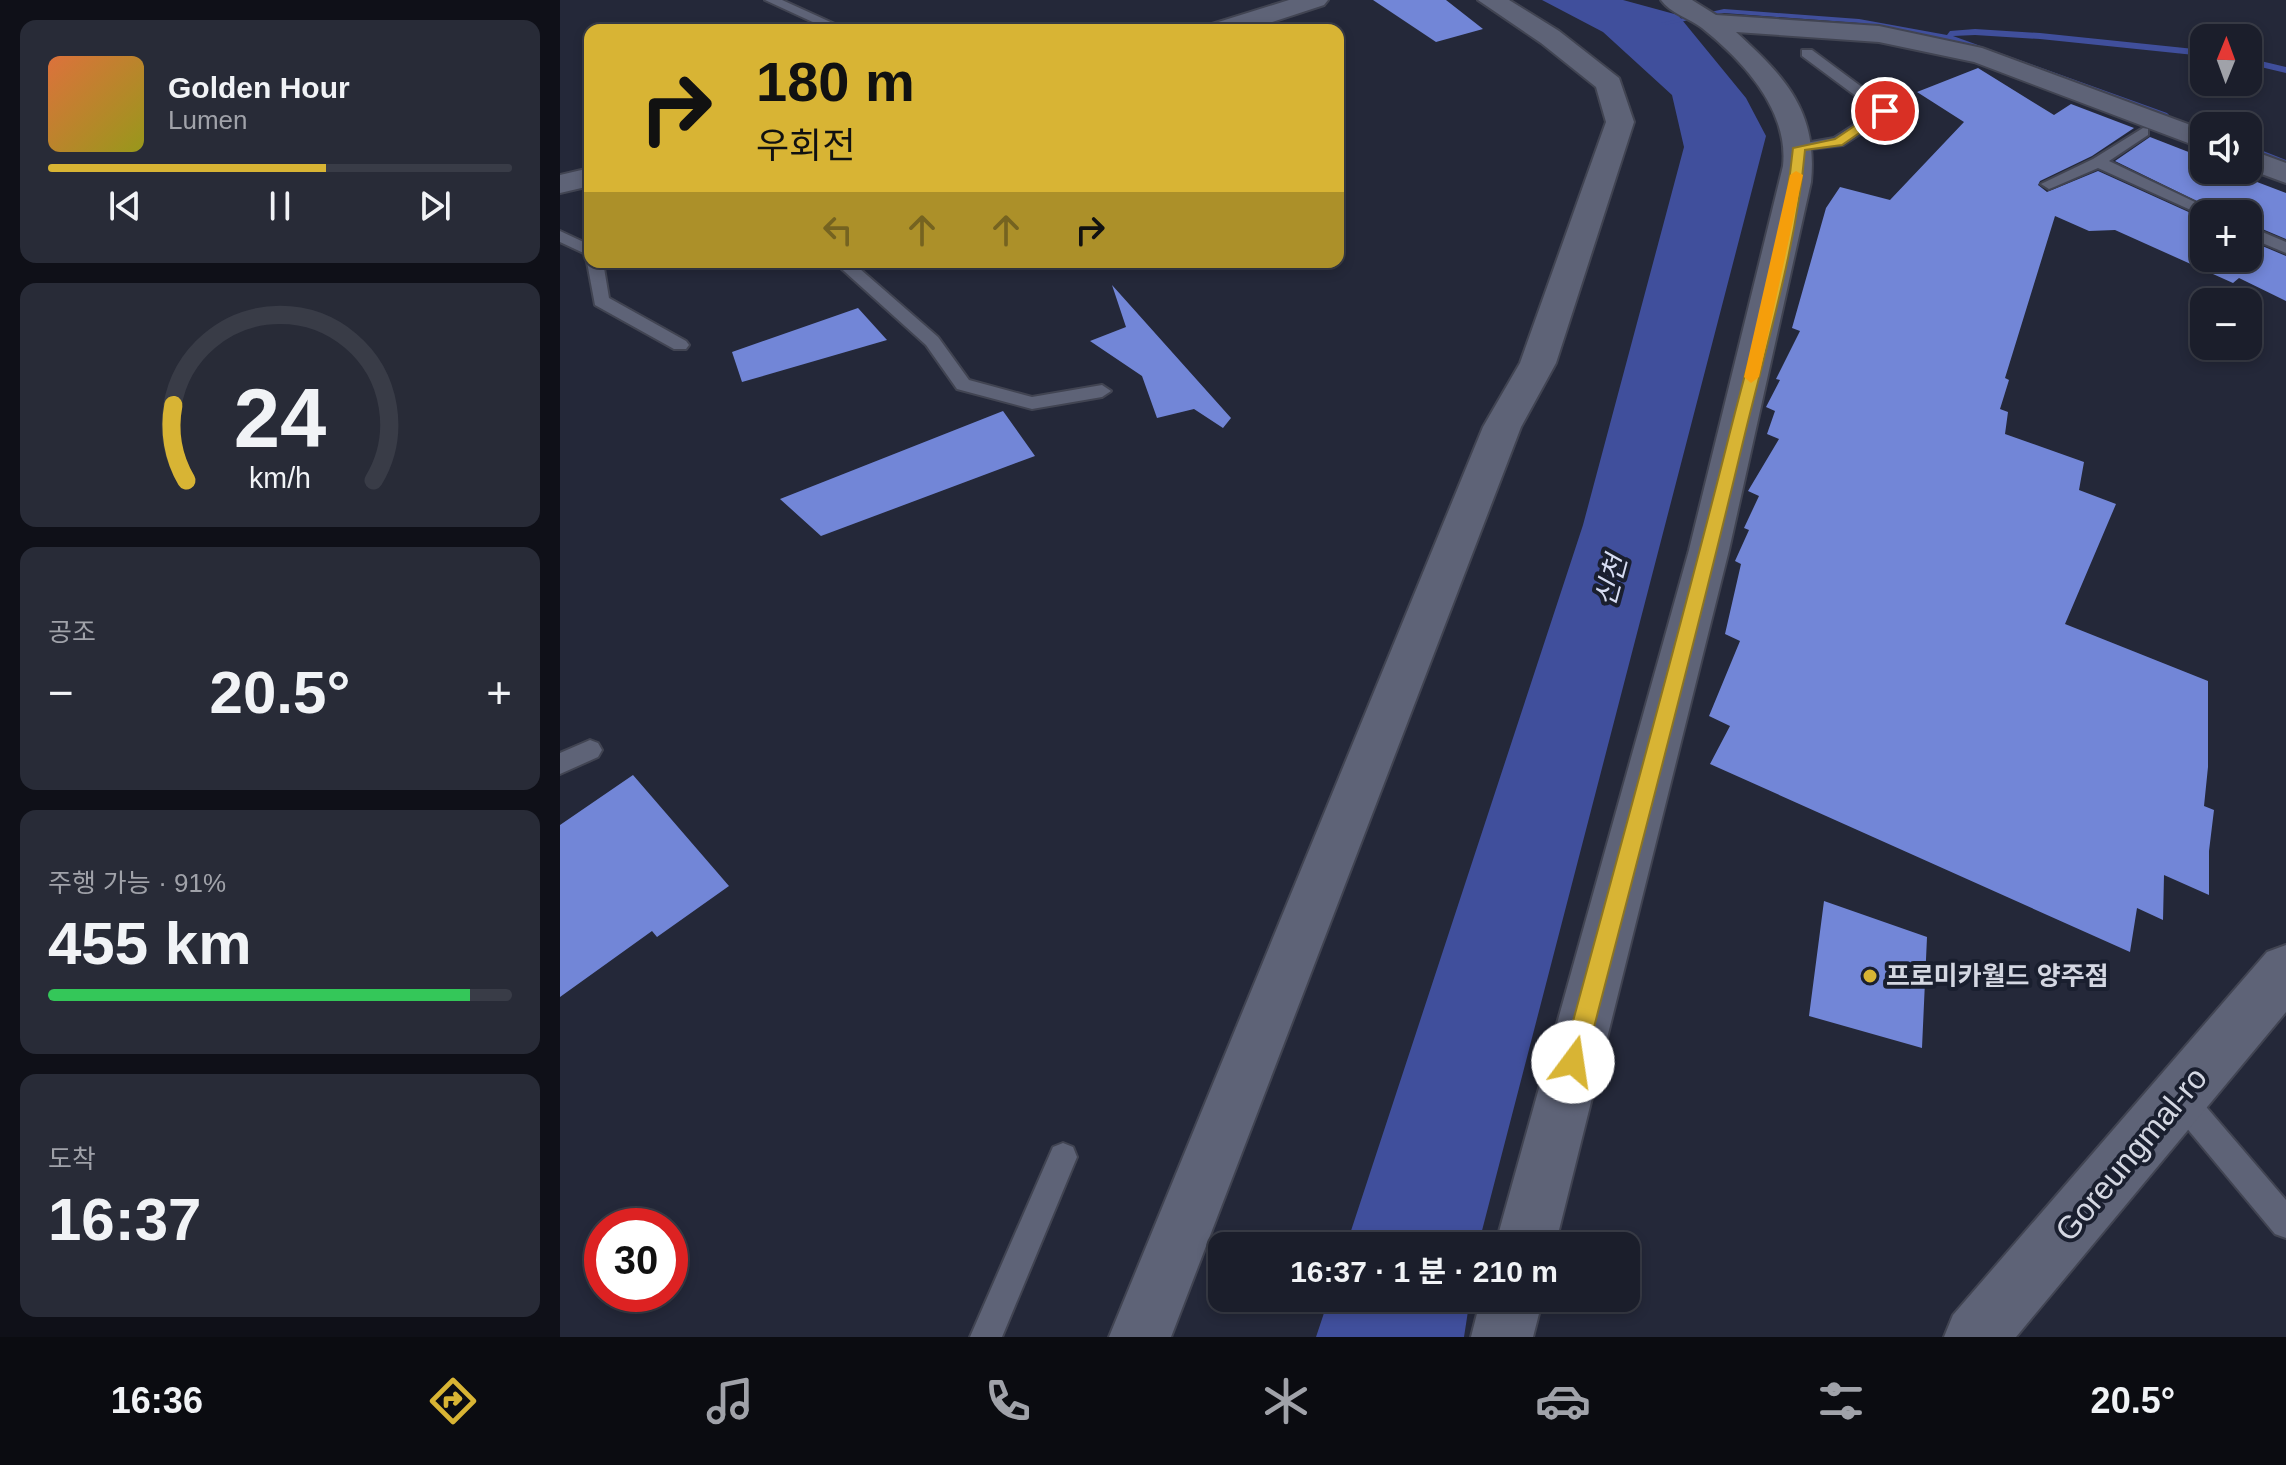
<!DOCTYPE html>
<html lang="ko">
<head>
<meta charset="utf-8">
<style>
	:root { --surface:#1b1e2b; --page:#282b37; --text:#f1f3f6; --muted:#a0a2a9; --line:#393c47; --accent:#d8b434 }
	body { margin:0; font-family:Helvetica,"Noto Sans KR",sans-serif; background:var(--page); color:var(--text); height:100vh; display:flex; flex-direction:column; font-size:30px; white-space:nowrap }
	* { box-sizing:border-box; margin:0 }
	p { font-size:26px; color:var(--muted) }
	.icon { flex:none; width:44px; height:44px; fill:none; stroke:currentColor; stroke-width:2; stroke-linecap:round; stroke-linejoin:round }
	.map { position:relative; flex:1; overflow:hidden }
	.panel { display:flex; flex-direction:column; gap:20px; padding:20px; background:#0f1018; width:560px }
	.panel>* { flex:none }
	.guide { position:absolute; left:24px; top:24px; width:760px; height:244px; border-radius:16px; box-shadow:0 4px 12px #0003,0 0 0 2px var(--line); background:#d8b434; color:#111; overflow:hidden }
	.needle { width:52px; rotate:1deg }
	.buttons { position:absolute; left:1630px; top:24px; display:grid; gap:16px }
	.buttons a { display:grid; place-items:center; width:72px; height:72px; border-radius:16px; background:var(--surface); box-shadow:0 4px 12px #0003,0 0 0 2px var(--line); font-size:40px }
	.speed { position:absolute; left:24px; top:1208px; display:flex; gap:16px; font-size:40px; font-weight:700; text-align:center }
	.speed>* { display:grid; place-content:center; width:104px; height:104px; border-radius:50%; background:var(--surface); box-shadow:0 4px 12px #0003,0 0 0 2px var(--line); line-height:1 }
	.speed .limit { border:12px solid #d22; background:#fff; color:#111 }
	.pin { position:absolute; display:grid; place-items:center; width:68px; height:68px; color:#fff; margin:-34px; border:4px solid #fff; border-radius:50%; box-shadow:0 2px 8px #0007 }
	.me { position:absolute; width:88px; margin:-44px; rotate:14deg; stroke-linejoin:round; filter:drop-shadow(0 0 6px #0008) }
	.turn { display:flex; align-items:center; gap:28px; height:168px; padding:0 40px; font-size:36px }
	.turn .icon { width:104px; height:104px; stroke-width:2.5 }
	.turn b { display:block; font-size:56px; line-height:68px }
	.lanes { display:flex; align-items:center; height:76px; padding:0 40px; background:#0003; justify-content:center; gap:40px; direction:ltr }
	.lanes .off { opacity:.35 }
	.big { font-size:60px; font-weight:700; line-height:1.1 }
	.panel .tile { flex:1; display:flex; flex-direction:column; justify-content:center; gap:12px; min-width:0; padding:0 28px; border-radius:16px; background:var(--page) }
	.panel .dial { align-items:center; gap:0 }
	.dial svg { height:208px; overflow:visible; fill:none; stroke:var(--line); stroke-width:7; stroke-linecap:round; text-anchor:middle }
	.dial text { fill:var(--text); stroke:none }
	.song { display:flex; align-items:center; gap:24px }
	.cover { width:96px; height:96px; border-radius:12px; background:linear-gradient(135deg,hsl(20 70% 55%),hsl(60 70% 35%)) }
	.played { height:8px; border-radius:4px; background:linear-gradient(90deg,var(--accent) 60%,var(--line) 60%) }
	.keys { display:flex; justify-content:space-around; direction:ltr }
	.heat { display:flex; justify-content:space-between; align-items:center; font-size:44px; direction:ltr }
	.charge { height:12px; border-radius:6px; background:linear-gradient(90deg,#34c759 91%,var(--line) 0) }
	.trip { position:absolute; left:648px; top:1232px; width:432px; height:80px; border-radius:16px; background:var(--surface); box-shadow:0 4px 12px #0003,0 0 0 2px var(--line); font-weight:700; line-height:80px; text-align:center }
	.dock { display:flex; height:128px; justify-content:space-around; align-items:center; background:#0b0c11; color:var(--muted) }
	.dock .icon { width:56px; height:56px }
	.dock .on { color:var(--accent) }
	.dock b { font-size:36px; color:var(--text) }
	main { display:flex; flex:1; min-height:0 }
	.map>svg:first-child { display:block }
	.water { fill:#404f9c }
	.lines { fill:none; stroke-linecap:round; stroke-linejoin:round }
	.stream { fill:#404f9c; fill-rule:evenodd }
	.building { fill:#7286d7 }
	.service-casing { stroke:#414452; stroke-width:4 }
	.minor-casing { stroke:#414452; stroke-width:4 }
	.tertiary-casing { stroke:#414452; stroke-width:4 }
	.service { fill:#5e6377; fill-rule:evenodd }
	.minor { fill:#5e6377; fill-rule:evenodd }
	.tertiary { fill:#5e6377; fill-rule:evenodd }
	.route { fill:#d8b434; stroke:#8c7522; stroke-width:2 }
	.slow { fill:#f59e0b }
	.poi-dot { fill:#d8b434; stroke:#1a1f2f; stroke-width:3 }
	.labels { text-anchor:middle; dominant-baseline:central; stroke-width:8; stroke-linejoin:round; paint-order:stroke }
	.poi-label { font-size:26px; font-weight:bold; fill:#d4d7e2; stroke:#1a1f2f; text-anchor:start }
	.water-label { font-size:28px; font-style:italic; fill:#d6dcf2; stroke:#1a1f2f }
	.near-street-label { font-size:32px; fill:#d4d7e2; stroke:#1a1f2f }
</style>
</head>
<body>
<main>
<section class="panel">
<div class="tile">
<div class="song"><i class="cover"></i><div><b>Golden Hour</b><p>Lumen</p></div></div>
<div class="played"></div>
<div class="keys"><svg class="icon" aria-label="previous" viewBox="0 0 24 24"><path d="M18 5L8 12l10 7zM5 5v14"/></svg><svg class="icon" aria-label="pause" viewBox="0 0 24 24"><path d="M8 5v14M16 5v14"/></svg><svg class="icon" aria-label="next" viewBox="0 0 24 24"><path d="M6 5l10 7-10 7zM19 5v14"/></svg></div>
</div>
<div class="tile dial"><svg viewBox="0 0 100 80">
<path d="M14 69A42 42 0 1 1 86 69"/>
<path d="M14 69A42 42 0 0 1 9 40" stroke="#d8b434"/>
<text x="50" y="56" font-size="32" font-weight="700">24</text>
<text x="50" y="72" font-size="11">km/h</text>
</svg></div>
<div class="tile"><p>공조</p>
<div class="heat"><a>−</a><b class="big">20.5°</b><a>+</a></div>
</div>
<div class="tile"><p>주행 가능 · 91%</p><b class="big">455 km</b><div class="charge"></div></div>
<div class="tile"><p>도착</p><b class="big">16:37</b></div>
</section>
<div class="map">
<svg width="1726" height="1337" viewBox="0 0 1726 1337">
	<rect width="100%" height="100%" fill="#242839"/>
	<path class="water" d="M982 0H1063L1118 15 1186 98 1206 136 918 1246H786L1023 525 1124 147 1112 95 1043 32Z
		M769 1298H910L904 1337H756Z"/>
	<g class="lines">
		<path class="stream" d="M1164 9 1299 19 1387 35 1390 31 1415 29 1480 33 1644 50V56L1480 39 1415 35 1393 36 1607 113 1609 115 1604 118 1397 42 1299 23 1164 13 1105 25 1101 23Z
			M1688 58 1726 67V73L1688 64Z
			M1688 145 1726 160V166L1688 151Z"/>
	</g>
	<path class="building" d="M813 0H886L923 29 876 42Z
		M1418 68 1494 115 1511 104 1574 128 1532 156 1480 181 1478 185 1487 192 1538 171 1644 219V258H1688V240L1726 256V301L1679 278 1673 283 1555 230 1529 231 1495 216 1445 378 1449 380 1440 409 1448 412 1445 434 1524 462 1519 490 1556 504 1505 624 1648 681V767L1644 806 1654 810 1649 851V895L1604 875 1603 920 1577 908 1570 952 1150 764 1170 726 1149 716 1180 641 1165 634 1181 564 1175 561 1189 530 1184 528 1199 496 1188 491 1219 439 1207 434 1215 411 1206 407 1220 380 1216 379 1240 331 1232 328 1266 208 1280 187 1330 200 1404 122 1357 92Z
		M1590 137 1644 158V170H1674L1679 172 1676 174 1726 193V239L1688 223V214H1663L1555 161Z
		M552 285 671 418 663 428 634 409 597 418 582 376 530 341 566 327Z
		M298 308 327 340 182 382 172 352Z
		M443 411 475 456 261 536 220 499Z
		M73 775 169 886 97 937 92 931 0 997V825Z
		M1264 901 1367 937 1362 1048 1249 1016Z"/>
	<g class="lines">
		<g class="service-casing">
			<path id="service" d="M205 0H222L288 30H270Z
				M1242 50H1252L1330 108V114L1283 145 1234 151V145L1274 138 1316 111 1242 56Z
				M1583 128 1588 129V135L1549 161 1660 214 1644 216 1538 168 1494 187 1489 189 1481 184 1533 159Z
				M1688 226 1726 242V253L1688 237Z
				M0 231 30 245V256L0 242Z
				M29 258 30 262H43L49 298 126 341 129 345 126 349H114L35 305 27 262Z
				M274 262H292L378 337 409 380 472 397 542 385 551 391 542 397 472 409 397 389 366 345Z
				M30 740 38 743 42 750 38 757 0 774V753Z
				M1620 1084 1630 1088 1726 1200V1238L1715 1234 1610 1108 1606 1098 1610 1088Z
				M503 1143 513 1147 517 1157 442 1337H410L493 1147Z"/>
		</g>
		<g class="minor-casing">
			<path id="minor" d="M729 0H768L764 5 688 30H648L652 24Z
				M918 0H949L999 31 1059 78 1074 122 996 363 961 427 611 1337H549L923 427 960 363 1046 122 1036 87 981 43Z
				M1101 0H1132L1156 15 1319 26 1422 48 1644 130V149L1414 62 1319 42 1176 32C1225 77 1258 111 1251 182L1169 550 995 1246H935L1129 550 1223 166C1229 110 1183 61 1142 28 1129 18 1110 13 1101 0Z
				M1688 149 1726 163V183L1688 169Z
				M30 168V186L0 193V175Z
				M921 1298H983L973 1337H911Z"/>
		</g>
		<g class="tertiary-casing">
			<path id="tertiary" d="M1726 945V1012L1456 1337H1384L1393 1315 1707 952Z"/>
		</g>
		<use href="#service" class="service"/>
		<use href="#minor" class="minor"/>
		<use href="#tertiary" class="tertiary"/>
	</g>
	<path class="route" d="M1321 108 1331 111 1282 145 1245 150C1236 250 1205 349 1182 446 1133 652 1078 857 1025 1062L1021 1070 1013 1074 1005 1070 1002 1062C1057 858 1114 654 1166 448 1190 350 1223 249 1233 148L1275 139Z"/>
	<path class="slow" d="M1236 171 1243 175 1199 377 1191 383 1184 377 1230 175Z"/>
	<circle class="poi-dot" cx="1310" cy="976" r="8"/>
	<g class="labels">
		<g class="poi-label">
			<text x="1326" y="976">프로미카월드 양주점</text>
		</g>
		<g class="water-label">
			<text transform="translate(1051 581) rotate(-75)">신천</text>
		</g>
		<g class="near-street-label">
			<text transform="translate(1571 1154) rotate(-50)">Goreungmal-ro</text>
		</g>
	</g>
</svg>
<div class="buttons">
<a><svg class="needle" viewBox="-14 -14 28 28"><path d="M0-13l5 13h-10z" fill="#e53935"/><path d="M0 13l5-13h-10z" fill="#a0a2a9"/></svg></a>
<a><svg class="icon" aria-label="sound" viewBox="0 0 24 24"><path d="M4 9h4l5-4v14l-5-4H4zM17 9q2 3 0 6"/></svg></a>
<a>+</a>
<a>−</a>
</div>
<div class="speed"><div class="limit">30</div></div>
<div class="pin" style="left:1325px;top:111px;background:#d93025"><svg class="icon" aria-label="arrive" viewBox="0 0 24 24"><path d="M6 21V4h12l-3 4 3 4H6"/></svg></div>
<svg class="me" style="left:1013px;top:1062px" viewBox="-20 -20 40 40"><circle r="19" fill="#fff"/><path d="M0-13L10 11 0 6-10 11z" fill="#d8b434"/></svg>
<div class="trip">16:37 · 1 분 · 210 m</div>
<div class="guide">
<div class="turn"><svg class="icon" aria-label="right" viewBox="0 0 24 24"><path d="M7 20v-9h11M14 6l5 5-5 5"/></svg><div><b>180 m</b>우회전</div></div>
<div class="lanes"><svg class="icon off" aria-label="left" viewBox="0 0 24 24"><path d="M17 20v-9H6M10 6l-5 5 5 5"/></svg><svg class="icon off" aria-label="ahead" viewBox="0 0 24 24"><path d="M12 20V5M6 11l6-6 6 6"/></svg><svg class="icon off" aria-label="ahead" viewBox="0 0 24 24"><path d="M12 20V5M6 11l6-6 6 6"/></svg><svg class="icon" aria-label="right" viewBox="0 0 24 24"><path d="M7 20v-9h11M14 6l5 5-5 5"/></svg></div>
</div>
</div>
</main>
<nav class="dock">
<b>16:36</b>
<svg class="icon on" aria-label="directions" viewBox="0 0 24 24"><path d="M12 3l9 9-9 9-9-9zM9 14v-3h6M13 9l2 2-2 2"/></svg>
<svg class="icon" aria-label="music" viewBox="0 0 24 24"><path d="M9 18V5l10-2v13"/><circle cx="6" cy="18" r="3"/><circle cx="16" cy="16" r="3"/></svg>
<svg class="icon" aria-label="phone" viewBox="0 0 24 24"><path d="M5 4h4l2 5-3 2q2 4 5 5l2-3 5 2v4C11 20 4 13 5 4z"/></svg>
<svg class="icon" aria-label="climate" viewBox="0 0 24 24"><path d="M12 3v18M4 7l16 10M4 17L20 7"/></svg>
<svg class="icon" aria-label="car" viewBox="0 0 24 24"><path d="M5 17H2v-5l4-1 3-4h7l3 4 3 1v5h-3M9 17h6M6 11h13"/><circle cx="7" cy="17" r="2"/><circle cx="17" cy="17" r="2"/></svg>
<svg class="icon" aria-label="filters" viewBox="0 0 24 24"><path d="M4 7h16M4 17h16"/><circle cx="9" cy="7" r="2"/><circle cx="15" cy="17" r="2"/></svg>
<b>20.5°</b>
</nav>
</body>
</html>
